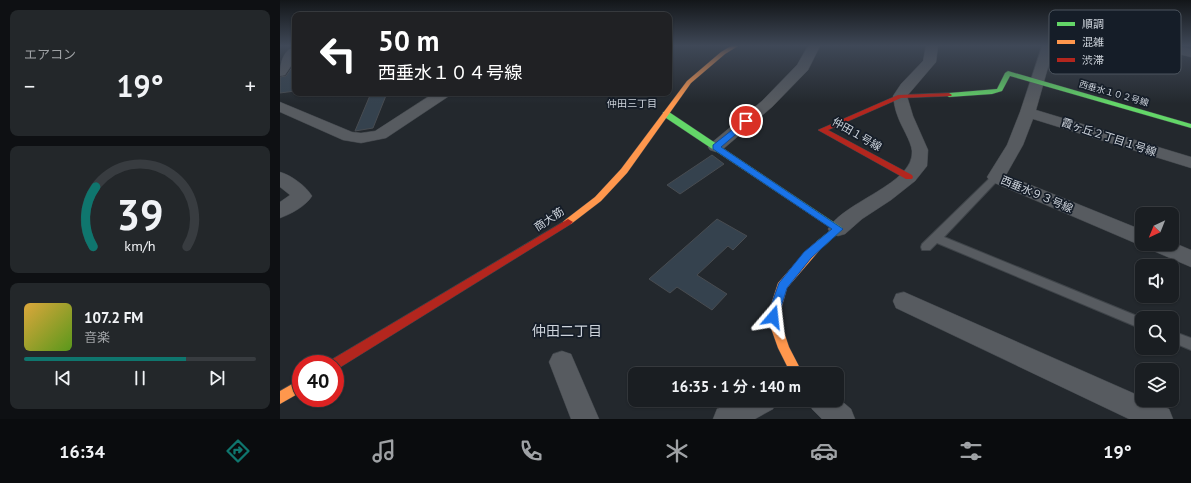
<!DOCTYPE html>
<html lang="ja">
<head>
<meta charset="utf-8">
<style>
	:root { --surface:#1a1e22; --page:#23272a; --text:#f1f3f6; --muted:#9fa2a5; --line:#383c40; --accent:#0f766e }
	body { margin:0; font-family:"PT Sans","Noto Sans JP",sans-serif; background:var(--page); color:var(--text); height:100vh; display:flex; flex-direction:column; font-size:15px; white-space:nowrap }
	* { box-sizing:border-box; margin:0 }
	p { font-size:13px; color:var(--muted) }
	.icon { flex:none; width:22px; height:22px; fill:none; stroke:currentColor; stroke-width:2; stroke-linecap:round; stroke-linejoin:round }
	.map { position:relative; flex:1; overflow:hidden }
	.details { display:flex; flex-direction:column; gap:10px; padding:10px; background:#0e1013; width:280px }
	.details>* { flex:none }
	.hud { position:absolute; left:12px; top:12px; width:380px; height:84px; border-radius:8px; box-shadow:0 1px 3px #0004,0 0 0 1px var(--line); background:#202124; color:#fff; overflow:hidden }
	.needle { width:26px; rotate:223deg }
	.buttons { position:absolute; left:855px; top:207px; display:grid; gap:8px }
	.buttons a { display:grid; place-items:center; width:44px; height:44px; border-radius:8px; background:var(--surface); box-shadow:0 1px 3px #0004,0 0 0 1px var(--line); font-size:20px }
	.speed { position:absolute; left:12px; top:355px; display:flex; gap:8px; font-size:20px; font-weight:700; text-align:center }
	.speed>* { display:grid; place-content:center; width:52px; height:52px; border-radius:50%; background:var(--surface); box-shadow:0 1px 3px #0004,0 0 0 1px var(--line); line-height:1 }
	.speed .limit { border:6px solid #d22; background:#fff; color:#111 }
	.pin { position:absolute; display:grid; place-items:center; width:34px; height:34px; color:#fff; margin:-17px; border:2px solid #fff; border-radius:50%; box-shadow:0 1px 4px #0007 }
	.me { position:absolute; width:44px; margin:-22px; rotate:17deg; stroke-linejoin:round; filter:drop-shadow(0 0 3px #0008) }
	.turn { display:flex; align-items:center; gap:14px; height:84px; padding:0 20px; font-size:18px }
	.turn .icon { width:52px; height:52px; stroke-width:2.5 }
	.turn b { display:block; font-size:28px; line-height:34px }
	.big { font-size:30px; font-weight:600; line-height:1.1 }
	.details .widget { flex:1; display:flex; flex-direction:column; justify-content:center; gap:6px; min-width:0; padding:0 14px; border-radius:8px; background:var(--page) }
	.details .dial { align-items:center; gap:0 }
	.dial svg { height:104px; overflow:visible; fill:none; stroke:var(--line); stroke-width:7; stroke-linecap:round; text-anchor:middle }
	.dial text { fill:var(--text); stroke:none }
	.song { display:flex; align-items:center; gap:12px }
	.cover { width:48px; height:48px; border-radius:6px; background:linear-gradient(135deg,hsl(40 70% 55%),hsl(90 70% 35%)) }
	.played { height:4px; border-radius:2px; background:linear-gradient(90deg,var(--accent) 70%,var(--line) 70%) }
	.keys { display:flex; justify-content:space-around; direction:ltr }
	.heat { display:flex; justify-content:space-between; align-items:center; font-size:22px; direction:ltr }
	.trip { position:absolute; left:348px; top:367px; width:216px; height:40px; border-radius:8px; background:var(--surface); box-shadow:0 1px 3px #0004,0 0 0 1px var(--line); font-weight:600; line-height:40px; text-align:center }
	.tab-bar { display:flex; height:64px; justify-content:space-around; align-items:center; background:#0a0c0e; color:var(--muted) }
	.tab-bar .icon { width:28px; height:28px }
	.tab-bar .selected { color:var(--accent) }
	.tab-bar b { font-size:18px; color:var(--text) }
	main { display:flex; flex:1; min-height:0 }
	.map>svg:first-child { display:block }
	.building { fill:#35424e; stroke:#484c51 }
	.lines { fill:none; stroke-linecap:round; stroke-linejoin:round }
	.lane-casing { stroke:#3f4449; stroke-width:2 }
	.street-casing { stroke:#3f4449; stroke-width:1 }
	.fast-casing { stroke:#3f4449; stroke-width:1 }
	.slow-casing { stroke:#3f4449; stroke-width:1 }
	.jam-casing { stroke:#3f4449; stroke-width:1 }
	.lane { fill:#575b60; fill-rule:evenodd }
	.street { fill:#575b60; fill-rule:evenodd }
	.fast { fill:#63d668; fill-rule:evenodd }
	.slow { fill:#ff974d; fill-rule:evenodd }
	.jam { fill:#b3261e; fill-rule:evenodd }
	.route { fill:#1a73e8; stroke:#114b97 }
	.labels { text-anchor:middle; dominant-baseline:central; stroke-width:3.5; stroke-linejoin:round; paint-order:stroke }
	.far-street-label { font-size:9px; fill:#ced4dc; stroke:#151d28 }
	.far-neighbourhood-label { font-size:10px; fill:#ced4dc; stroke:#151d28 }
	.street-label { font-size:11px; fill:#ced4dc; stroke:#151d28 }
	.near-neighbourhood-label { font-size:14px; fill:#ced4dc; stroke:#151d28 }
	.key { fill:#151d28; stroke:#4c545e; stroke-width:1 }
	.key-label { font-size:11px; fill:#ced4dc }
</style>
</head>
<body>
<main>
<section class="details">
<div class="widget"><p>エアコン</p>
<div class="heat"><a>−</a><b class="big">19°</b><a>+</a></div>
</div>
<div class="widget dial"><svg viewBox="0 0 100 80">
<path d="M14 69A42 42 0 1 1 86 69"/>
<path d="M14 69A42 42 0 0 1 16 23" stroke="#0f766e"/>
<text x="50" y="56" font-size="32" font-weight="700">39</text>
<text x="50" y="72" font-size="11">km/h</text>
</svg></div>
<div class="widget">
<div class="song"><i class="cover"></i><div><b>107.2 FM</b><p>音楽</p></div></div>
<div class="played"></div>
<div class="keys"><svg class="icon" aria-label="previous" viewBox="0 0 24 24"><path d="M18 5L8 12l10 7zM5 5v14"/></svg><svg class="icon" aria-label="pause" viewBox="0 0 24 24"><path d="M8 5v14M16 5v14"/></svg><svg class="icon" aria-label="next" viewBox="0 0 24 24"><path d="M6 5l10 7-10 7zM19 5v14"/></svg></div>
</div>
</section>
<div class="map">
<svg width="911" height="419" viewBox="0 0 911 419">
	<rect width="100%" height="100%" fill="#23282d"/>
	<path class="building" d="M15 63V91L0 93V77L6 76Z
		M91 93H107L93 128 75 131Z
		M432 155 444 164 400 194 387 185Z
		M437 219 467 236 453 250 448 246 417 275 447 294 432 310 397 287 390 293 369 279Z"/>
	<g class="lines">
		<g class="lane-casing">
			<path id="lane" d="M716 174 719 175 721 177 719 179 664 237 862 318V329L657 243 650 250H642L641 247 642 244 713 175Z
				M892 331 911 338V350L892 342Z"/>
		</g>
		<g class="street-casing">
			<path id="street" d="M528 46H540L528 70 492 107 442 150 436 152 430 150 428 147 430 144 482 101 517 65Z
				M646 46H658L656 62 627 96 633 116 648 150 647 166 635 181 611 200 582 219 565 234 558 236 551 234 548 229C564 201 634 184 632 151 631 141 621 126 618 117 615 110 614 103 613 96L621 84 643 61Z
				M762 46H774L756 110 911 157V168L753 119 743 145 726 175 862 230V244H892V242L911 250V267L869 249 866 244 862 245 855 243 710 181 707 177 727 145 740 112Z
				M875 46H896L911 49V57L877 49Z
				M15 47V60L5 75 0 76C0 65 2 50 15 47Z
				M154 93H171L169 96 106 138 81 143 63 140 0 112V102L72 132 81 133 95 131Z
				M0 172C11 175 26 186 32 196 26 206 11 214 0 218V202L10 195 0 187Z
				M624 292 862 397V400H868L889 409 893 419H849L616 308 613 301 616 294Z
				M282 351 291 354 319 419H291L269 362 273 354Z
				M557 397 571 409 575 419H542L532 409 528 400H557Z
				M456 400H497L493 409 475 419H433L437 409Z"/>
		</g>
		<g class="fast-casing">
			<path id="fast" d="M728 71 911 124V128L730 76 722 91 712 94 669 97 666 95 669 93 717 89 725 73Z
				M383 112H389L561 227 563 229 561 231 543 247H537L535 244 537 241 552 229 383 116Z"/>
		</g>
		<g class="slow-casing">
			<path id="slow" d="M451 46H458L445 54 411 83 347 173 321 201 291 224H285L283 222 285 220 315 197 341 169 407 81 441 52Z
				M540 240 543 241 545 244 507 288 499 317 509 347 523 374H511L498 348 487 317 498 283 525 252 537 241Z
				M21 379V392L0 404V391Z"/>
		</g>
		<g class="jam-casing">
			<path id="jam" d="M669 93 672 95 671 96 621 98 548 130 632 175 633 177 632 179H626L538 130 618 95Z
				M288 219 293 222 291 224 59 368 55 369V364H49L51 360Z"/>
		</g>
		<use href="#lane" class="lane"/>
		<use href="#street" class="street"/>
		<use href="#fast" class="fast"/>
		<use href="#slow" class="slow"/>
		<use href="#jam" class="jam"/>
	</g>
	<linearGradient id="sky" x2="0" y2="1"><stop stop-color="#131619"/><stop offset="0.44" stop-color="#3f4857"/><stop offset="1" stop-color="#3f4857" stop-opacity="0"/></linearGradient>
	<rect width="911" height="104" fill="url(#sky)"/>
	<path class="route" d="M466 119 470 121 469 123 441 147 563 229 531 258 507 288 498 317 497 320 493 322 489 320 487 317 499 283 524 252 552 229 433 149V145Z"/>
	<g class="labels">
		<g class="far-street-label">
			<text transform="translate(834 93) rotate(16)">西垂水１０２号線</text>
		</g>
		<g class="far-neighbourhood-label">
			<text x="352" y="103">仲田三丁目</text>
		</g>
		<g class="street-label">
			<text transform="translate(577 134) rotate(30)">仲田１号線</text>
			<text transform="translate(829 137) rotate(18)">霞ヶ丘２丁目１号線</text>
			<text transform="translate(757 194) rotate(23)">西垂水９３号線</text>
			<text transform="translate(269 219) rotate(-34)">商大筋</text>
		</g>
		<g class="near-neighbourhood-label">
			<text x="287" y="331">仲田二丁目</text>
		</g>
	</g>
	<rect x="769" y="10" width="132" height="64" rx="6" class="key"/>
	<rect x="777" y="22" width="18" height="4" fill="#63d668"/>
	<rect x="777" y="40" width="18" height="4" fill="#ff974d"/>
	<rect x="777" y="58" width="18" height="4" fill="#b3261e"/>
	<g class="key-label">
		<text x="802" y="28">順調</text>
		<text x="802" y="46">混雑</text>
		<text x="802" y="64">渋滞</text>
	</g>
</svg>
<div class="buttons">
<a><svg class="needle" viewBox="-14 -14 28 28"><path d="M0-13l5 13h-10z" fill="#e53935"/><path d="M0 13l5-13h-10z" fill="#9fa2a5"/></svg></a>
<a><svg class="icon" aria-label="sound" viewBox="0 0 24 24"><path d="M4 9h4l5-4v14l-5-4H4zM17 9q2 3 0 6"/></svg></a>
<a><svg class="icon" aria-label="search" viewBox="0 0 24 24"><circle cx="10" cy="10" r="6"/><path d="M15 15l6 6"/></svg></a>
<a><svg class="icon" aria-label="layers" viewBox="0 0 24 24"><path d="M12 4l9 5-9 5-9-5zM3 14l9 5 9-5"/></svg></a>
</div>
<div class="speed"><div class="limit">40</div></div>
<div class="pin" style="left:466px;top:121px;background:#d93025"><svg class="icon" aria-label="arrive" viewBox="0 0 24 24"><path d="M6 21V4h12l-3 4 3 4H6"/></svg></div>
<svg class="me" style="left:493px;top:317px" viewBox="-20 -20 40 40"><path d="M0-17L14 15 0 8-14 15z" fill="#1a73e8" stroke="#fff" stroke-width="4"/></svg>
<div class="trip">16:35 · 1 分 · 140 m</div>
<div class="hud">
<div class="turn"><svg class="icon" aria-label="left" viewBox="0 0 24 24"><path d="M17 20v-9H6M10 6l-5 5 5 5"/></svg><div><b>50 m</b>西垂水１０４号線</div></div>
</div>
</div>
</main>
<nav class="tab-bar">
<b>16:34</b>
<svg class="icon selected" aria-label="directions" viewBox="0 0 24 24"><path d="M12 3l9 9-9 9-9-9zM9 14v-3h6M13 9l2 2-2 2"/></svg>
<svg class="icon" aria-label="music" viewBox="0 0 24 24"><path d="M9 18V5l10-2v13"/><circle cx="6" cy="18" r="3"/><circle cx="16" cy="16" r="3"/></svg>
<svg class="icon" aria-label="phone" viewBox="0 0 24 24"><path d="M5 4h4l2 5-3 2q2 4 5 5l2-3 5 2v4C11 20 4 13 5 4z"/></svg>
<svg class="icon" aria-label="climate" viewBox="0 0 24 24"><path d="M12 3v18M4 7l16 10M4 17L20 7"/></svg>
<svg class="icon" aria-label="car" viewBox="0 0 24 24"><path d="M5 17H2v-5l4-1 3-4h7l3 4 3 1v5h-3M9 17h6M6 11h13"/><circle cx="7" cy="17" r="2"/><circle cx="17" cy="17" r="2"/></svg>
<svg class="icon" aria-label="filters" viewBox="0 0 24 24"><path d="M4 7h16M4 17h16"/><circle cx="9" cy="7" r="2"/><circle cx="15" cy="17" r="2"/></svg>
<b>19°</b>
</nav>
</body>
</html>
